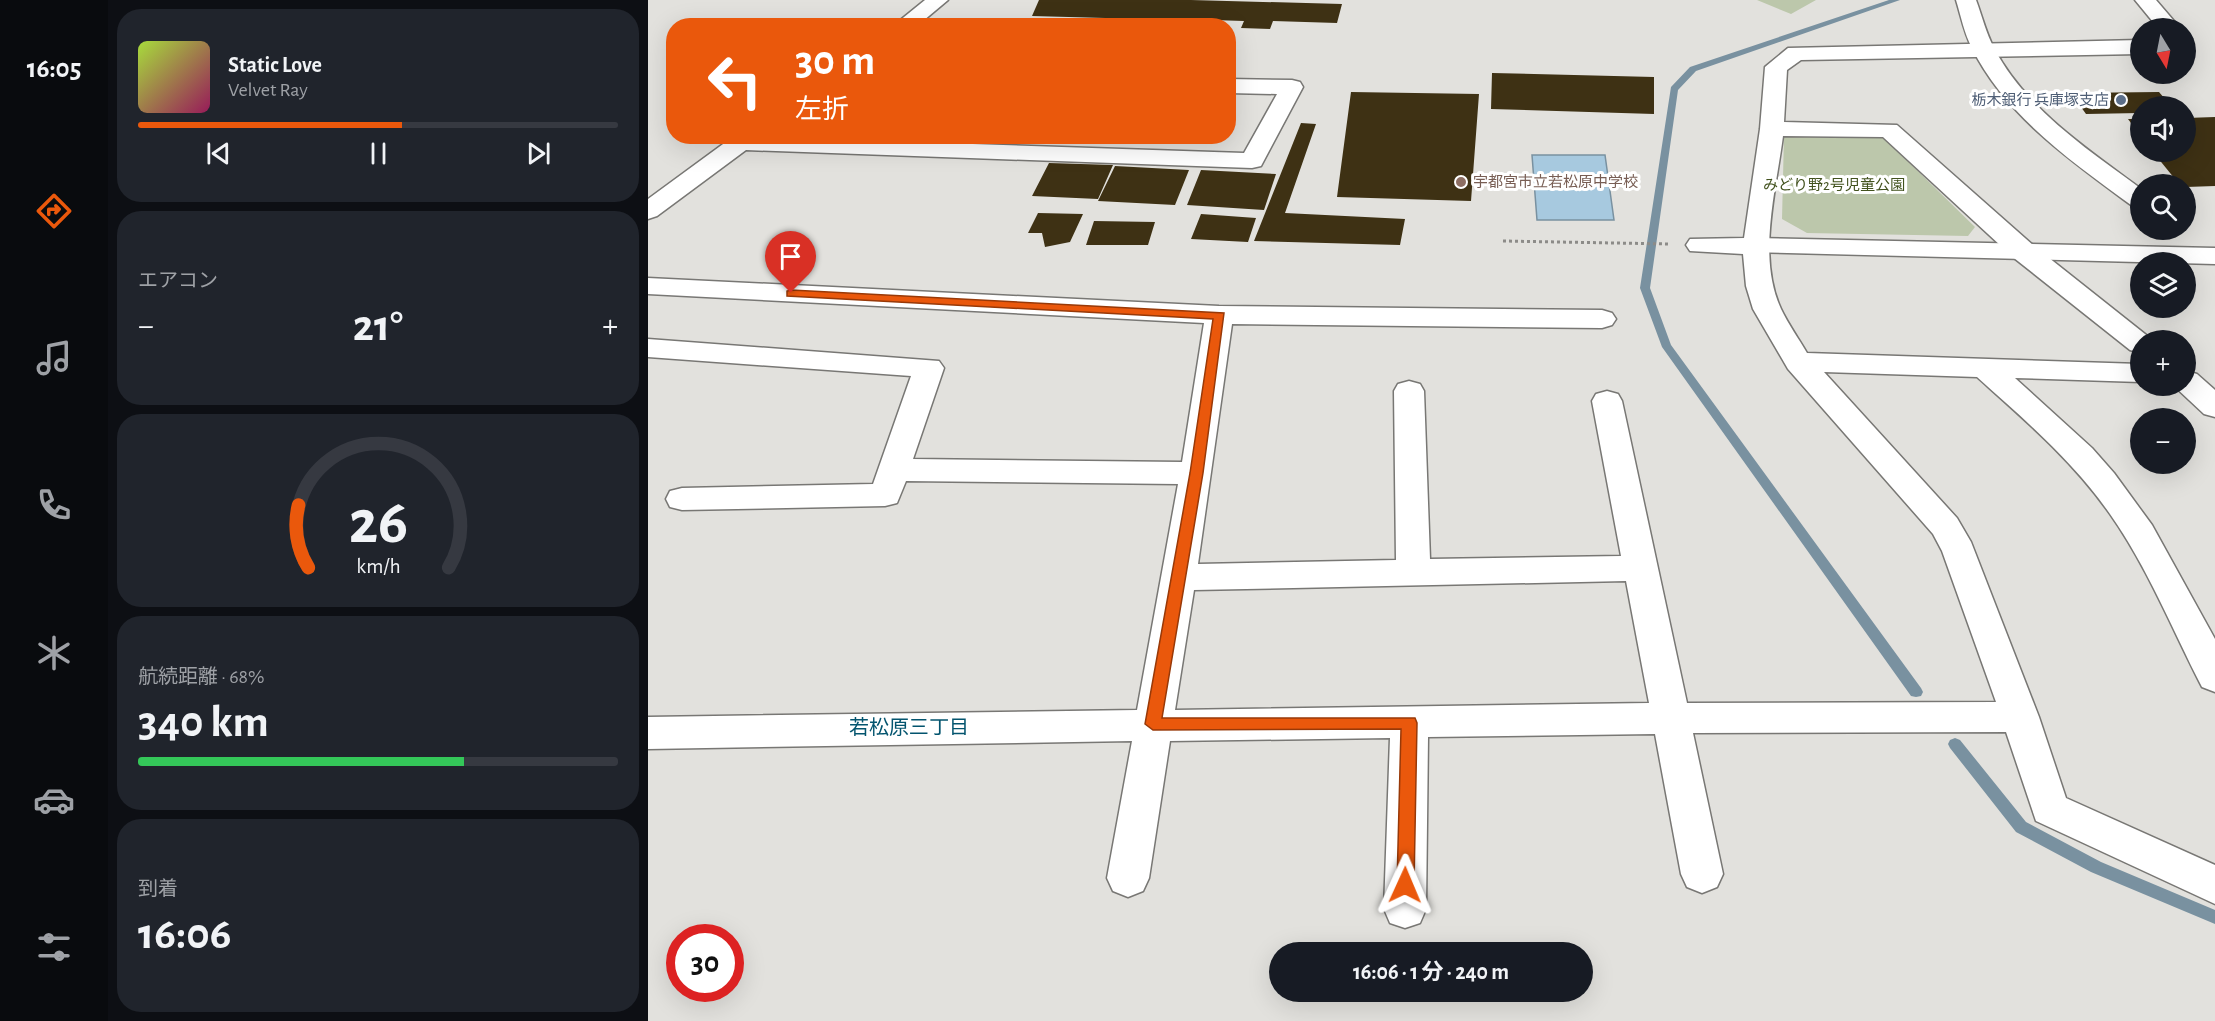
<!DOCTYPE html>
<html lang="ja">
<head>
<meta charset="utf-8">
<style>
	:root { --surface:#171b24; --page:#20242c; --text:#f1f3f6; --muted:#9ea1a6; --line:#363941; --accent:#ea580c }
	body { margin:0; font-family:"Alegreya Sans","Noto Sans JP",sans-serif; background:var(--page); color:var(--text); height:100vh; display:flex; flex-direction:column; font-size:22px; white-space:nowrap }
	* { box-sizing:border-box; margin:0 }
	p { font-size:20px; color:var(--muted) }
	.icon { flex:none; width:33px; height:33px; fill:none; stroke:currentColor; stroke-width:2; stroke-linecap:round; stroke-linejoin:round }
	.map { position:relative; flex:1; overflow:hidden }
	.details { display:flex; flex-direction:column; gap:9px; padding:9px; background:#0d0f14; width:540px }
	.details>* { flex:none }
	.guide { position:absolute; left:18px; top:18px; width:570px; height:126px; border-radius:24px; box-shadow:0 6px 24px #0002; background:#ea580c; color:#fff; overflow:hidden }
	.needle { width:39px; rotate:170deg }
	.tools { position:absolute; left:1482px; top:18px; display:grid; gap:12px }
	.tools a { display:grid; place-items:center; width:66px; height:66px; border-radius:50%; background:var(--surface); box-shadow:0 6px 24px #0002; font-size:30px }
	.speed { position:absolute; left:18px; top:924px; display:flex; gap:12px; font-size:30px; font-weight:700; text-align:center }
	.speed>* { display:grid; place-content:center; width:78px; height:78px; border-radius:50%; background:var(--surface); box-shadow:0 6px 24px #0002; line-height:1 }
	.speed .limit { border:9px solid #d22; background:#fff; color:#111 }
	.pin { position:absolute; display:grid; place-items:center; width:51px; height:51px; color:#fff; margin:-62px -26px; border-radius:50% 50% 50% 0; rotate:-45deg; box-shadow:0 0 6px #0007 }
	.pin .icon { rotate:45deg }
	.me { position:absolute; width:66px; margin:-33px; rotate:1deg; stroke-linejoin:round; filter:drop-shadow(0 0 4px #0008) }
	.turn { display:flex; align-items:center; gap:21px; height:126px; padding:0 30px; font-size:27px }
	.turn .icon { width:78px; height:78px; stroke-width:2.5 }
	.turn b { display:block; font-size:42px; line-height:51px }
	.big { font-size:45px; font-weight:700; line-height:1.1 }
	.details .widget { flex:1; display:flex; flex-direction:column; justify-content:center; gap:9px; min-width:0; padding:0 21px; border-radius:24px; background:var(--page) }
	.details .dial { align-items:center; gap:0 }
	.dial svg { height:156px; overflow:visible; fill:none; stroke:var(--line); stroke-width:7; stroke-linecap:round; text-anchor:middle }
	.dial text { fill:var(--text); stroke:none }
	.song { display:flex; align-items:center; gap:18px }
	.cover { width:72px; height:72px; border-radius:9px; background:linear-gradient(135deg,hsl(80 70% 55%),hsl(330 70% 35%)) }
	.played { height:6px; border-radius:3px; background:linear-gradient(90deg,var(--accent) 55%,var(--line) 55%) }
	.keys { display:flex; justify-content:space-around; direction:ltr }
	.heat { display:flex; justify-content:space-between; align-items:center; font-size:33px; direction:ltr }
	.charge { height:9px; border-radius:4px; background:linear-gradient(90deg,#34c759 68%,var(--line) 0) }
	.trip { position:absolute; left:621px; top:942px; width:324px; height:60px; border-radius:30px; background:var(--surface); box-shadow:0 6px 24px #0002; font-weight:700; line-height:60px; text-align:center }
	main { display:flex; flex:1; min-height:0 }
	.menu { display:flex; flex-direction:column; width:108px; justify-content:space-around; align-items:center; background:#090b0e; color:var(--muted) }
	.menu .icon { width:42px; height:42px }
	.menu .active { color:var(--accent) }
	.menu b { font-size:27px; color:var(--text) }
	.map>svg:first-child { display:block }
	.green { fill:#bcc7ab }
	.water { fill:#a7c9df; stroke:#7991a0; stroke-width:1.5 }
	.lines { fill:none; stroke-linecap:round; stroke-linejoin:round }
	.stream { fill:#7991a0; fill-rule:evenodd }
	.building { fill:#3e3114 }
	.minor-casing { stroke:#787774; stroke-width:3 }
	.tertiary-casing { stroke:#787774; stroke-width:3 }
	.path { stroke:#8c8b88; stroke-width:3; stroke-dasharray:3 3; stroke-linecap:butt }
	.minor { fill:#fff; fill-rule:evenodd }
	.tertiary { fill:#fff; fill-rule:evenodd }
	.route { fill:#ea580c; stroke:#983908; stroke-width:1.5 }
	.service-dot { fill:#5c6f8a; stroke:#fff; stroke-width:2 }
	.education-dot { fill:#8d6e63; stroke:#fff; stroke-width:2 }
	.labels { text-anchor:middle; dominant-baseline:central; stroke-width:6; stroke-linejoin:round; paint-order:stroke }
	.far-service-label { font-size:15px; fill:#4e5e75; stroke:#fff; text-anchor:end }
	.far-education-label { font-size:15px; fill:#785e54; stroke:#fff; text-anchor:start }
	.far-park-label { font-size:15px; fill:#42521e; stroke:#fff }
	.neighbourhood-label { font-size:20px; fill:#03546e; stroke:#fff }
</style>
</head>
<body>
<main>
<nav class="menu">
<b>16:05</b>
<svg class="icon active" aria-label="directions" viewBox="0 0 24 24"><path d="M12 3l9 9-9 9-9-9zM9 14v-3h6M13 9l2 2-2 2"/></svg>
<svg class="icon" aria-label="music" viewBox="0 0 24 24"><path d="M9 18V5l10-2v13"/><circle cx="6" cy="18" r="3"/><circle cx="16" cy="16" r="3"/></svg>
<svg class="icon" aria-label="phone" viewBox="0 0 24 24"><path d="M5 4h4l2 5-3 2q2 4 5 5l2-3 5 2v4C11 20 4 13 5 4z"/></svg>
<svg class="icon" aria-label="climate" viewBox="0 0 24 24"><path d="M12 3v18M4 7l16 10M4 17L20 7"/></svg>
<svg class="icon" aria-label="car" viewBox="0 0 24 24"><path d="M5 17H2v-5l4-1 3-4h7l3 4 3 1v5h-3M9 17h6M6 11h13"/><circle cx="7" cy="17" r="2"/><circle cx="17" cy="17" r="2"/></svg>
<svg class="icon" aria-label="filters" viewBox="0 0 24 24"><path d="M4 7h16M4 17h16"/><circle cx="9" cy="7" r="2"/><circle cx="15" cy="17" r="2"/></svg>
</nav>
<section class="details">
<div class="widget">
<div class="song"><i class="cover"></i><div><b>Static Love</b><p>Velvet Ray</p></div></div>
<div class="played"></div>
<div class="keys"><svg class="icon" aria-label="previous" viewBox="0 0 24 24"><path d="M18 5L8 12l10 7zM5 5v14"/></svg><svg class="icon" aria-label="pause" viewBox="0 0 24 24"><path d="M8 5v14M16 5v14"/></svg><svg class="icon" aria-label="next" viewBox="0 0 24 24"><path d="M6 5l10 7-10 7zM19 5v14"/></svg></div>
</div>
<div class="widget"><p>エアコン</p>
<div class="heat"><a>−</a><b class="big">21°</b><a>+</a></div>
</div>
<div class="widget dial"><svg viewBox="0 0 100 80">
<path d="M14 69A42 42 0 1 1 86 69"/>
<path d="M14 69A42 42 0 0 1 9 37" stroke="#ea580c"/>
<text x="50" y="56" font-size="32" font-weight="700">26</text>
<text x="50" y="72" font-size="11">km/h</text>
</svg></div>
<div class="widget"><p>航続距離 · 68%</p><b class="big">340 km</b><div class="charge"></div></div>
<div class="widget"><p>到着</p><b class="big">16:06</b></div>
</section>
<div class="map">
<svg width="1567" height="1021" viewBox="0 0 1567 1021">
	<rect width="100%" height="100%" fill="#e2e1dd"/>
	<path class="green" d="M1109 0H1168L1143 14Z
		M1136 136 1236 138 1327 227 1320 236 1159 233 1134 219Z"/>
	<path class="water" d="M884 155H957L966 220H889Z"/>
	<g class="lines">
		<path class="stream" d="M1241 0H1252L1048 71 1030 90 1002 288 1023 345 1273 688 1275 692 1273 696 1268 697 1263 696 1014 347 992 288 1023 87 1042 67Z
			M1307 738 1312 740 1378 822 1453 862 1567 910V924L1443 872 1368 832 1302 748 1300 744 1302 740Z"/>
	</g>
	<path class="building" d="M391 0H543L694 4 689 23 625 21 622 29 593 28 596 21 532 19 529 26H492L494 19 384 16Z
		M844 73 1006 77V114L843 109Z
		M703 92 831 94 823 201 689 197Z
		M1511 92 1523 106H1492V113L1438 114 1423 93Z
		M1567 117V186L1538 187V184H1531L1505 152H1538V118Z
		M1480 119H1492V135Z
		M653 123 668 124 637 213 757 219 752 245 606 241Z
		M401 163 465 165 450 199 384 196Z
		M467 166 541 170 527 205 450 201Z
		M553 170 628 174 616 210 539 205Z
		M390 213 435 214 422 242 397 247 394 233H380Z
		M553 214 608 218 600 242 543 239Z
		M446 221 507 222 500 245H438Z"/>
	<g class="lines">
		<g class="minor-casing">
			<path id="minor" d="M277 0H300L269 26H245Z
				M1487 0H1508L1532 28H1510Z
				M1492 40V54L1153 60 1139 70 1136 122 1249 125 1386 246 1502 338 1504 340H1492V353L1482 350 1366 258 1235 137 1135 136C1128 191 1109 257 1133 309 1140 324 1151 339 1159 353L1492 364V382L1367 378 1444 448 1466 473 1504 525 1567 639V692L1554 687C1524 629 1500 568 1462 514 1425 461 1377 420 1329 377L1176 372 1309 518 1323 542 1391 717 1418 798 1567 865V904L1388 821 1358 732 1045 733 1075 874 1069 887 1054 893 1039 887 1033 874 1007 734 780 737 778 909 772 923 757 928 742 923 736 909 742 738 522 741 501 878 495 891 480 897 465 891 459 878 484 741 0 749V717L489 710 530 484 258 481 249 503 237 506 34 510 22 507 18 499 22 491 34 488 225 484 263 376 0 357V339L291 361 296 368 265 459 534 462 556 323 0 294V278L571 306 954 310 964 313 968 319 964 325 954 328 584 324 550 564 748 560 746 391 750 384 761 381 772 384 776 391 782 559 973 556 944 401 948 394 959 391 970 394 974 401 1039 703 1348 702 1294 551 1285 534 1140 369 1105 309 1098 286 1095 254 1042 251 1038 245 1042 239 1096 238 1112 129 1117 67 1140 48ZM978 581 1001 703 527 710 546 590Z
				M580 79 644 80 652 82 655 87 613 166 604 168 98 150 9 216 0 219V199L86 136 596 153 629 94 580 93Z
				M1538 371 1549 374 1567 390V417L1556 414 1526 386H1538Z"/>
		</g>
		<g class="tertiary-casing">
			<path id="tertiary" d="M1308 0H1328C1334 16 1338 33 1346 48 1377 108 1440 150 1492 188V208L1483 205C1424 162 1357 115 1324 48 1316 33 1313 16 1308 0Z
				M1108 238 1567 248V264L1099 252 1095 246 1099 240Z"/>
		</g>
		<path class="path" d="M855 241 1022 244"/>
		<use href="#minor" class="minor"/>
		<use href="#tertiary" class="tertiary"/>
	</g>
	<path class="route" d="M143 290 576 313 555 473 514 718H767L769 723 766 885 763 891 757 893 751 891 749 885 753 729 505 730 497 724 542 473 565 319 139 296V291Z"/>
	<circle class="service-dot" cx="1473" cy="100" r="6"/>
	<circle class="education-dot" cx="813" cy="182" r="6"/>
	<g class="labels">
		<g class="far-service-label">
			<text x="1461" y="100">栃木銀行 兵庫塚支店</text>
		</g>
		<g class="far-education-label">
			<text x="825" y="182">宇都宮市立若松原中学校</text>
		</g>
		<g class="far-park-label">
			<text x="1186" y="185">みどり野2号児童公園</text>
		</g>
		<g class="neighbourhood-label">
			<text x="261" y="728">若松原三丁目</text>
		</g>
	</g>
</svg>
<div class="tools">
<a><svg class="needle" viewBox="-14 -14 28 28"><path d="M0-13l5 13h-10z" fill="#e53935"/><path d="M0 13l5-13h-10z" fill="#9ea1a6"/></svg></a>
<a><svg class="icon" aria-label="sound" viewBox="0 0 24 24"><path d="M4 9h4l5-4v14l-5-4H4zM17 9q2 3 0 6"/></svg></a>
<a><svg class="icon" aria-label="search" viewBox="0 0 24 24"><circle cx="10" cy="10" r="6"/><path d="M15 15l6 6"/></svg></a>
<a><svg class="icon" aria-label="layers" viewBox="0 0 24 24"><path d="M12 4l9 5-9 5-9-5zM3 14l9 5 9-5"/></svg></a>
<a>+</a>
<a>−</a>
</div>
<div class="speed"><div class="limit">30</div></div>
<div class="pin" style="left:143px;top:293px;background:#d93025"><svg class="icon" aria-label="arrive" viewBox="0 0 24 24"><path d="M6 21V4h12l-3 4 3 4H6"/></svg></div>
<svg class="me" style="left:757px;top:885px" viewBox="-20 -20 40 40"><path d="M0-17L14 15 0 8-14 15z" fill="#ea580c" stroke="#fff" stroke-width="4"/></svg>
<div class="trip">16:06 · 1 分 · 240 m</div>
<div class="guide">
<div class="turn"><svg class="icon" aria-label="left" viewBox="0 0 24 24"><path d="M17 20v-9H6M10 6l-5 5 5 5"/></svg><div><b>30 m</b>左折</div></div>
</div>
</div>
</main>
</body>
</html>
